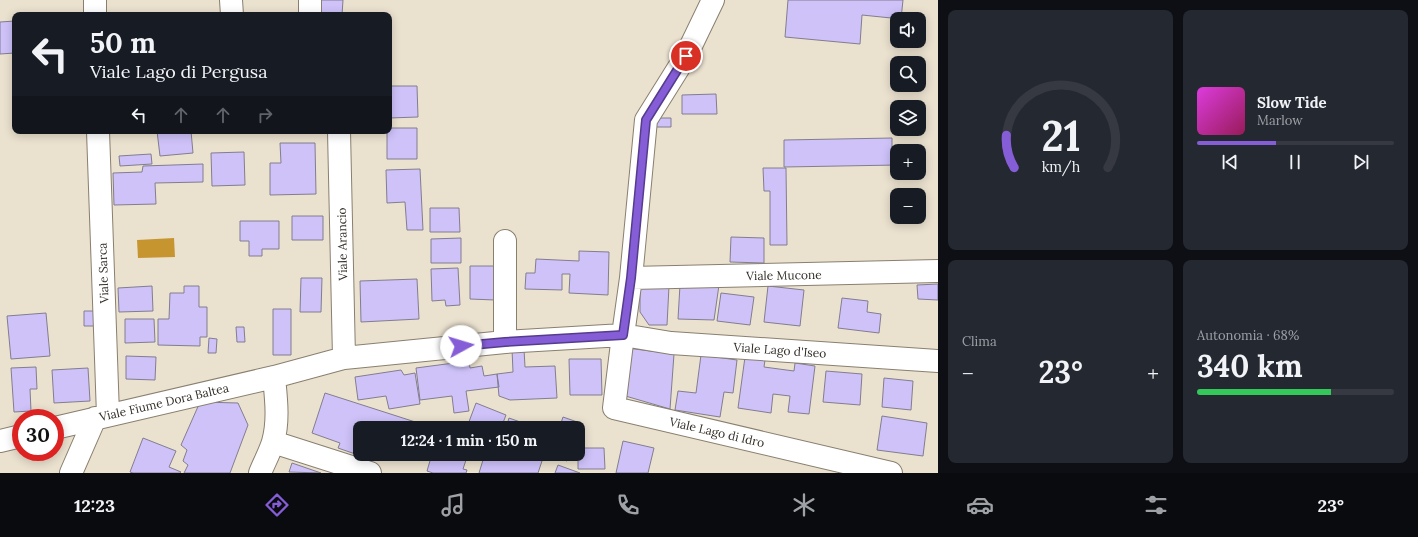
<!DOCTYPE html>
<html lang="it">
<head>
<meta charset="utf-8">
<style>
	:root { --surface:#171b24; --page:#242831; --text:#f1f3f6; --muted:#9ea1a6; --line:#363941; --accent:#855dd7 }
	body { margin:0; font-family:Lora,serif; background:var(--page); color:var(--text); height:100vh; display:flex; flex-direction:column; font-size:15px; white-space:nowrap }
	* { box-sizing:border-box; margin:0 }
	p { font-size:13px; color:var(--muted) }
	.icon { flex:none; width:22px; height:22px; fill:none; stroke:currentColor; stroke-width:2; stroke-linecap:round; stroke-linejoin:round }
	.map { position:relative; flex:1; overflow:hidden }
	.side { display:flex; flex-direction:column; gap:10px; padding:10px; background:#0d0f14; width:480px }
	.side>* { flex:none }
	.top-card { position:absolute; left:12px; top:12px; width:380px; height:122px; border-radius:8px; box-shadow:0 2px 10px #0003; background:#171b24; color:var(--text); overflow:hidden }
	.buttons { position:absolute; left:890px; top:12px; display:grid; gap:8px }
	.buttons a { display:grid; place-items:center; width:36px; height:36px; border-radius:8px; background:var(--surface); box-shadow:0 2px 10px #0003; font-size:20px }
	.speed { position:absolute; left:12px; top:409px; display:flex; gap:8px; font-size:20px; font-weight:700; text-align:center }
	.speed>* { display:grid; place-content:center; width:52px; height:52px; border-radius:50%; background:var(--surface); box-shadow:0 2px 10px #0003; line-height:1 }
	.speed .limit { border:6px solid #d22; background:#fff; color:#111 }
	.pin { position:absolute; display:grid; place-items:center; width:34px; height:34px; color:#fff; margin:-17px; border:2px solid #fff; border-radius:50%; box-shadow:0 1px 4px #0007 }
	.me { position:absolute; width:44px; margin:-22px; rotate:84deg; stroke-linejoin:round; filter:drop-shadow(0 0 3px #0008) }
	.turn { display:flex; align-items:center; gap:14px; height:84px; padding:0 12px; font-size:18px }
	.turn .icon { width:52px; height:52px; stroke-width:2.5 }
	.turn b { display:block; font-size:28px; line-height:34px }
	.lanes { display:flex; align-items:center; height:38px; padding:0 12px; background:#0003; justify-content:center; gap:20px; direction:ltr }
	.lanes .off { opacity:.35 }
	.big { font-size:30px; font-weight:700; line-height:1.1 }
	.side .tile { flex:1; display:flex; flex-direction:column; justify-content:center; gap:6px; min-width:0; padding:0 14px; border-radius:8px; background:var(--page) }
	.side .dial { align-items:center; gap:0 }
	.dial svg { height:104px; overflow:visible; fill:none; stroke:var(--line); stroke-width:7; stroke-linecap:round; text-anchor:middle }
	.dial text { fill:var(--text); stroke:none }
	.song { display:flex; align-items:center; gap:12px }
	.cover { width:48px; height:48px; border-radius:6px; background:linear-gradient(135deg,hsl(300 70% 55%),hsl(330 70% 35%)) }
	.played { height:4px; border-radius:2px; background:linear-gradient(90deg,var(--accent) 40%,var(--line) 40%) }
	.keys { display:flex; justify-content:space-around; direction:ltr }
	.heat { display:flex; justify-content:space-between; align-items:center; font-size:22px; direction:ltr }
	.charge { height:6px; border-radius:3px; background:linear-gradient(90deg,#34c759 68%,var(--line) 0) }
	.side .tiles { flex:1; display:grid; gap:10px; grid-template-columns:repeat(2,1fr) }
	.trip { position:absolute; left:353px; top:421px; width:232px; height:40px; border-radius:8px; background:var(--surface); box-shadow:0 2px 10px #0003; font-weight:700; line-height:40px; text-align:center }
	.tabs { display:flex; height:64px; justify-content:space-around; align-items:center; background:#090b0e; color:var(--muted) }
	.tabs .icon { width:28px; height:28px }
	.tabs .active { color:var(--accent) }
	.tabs b { font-size:18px; color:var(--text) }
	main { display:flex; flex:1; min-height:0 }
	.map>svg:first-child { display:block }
	.water { fill:#c79530 }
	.building { fill:#cec2f9; stroke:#817e8f }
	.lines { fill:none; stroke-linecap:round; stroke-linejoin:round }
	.minor-casing { stroke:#897f6f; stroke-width:24 }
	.minor { stroke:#fff; stroke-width:22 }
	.route-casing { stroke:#563c8c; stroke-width:10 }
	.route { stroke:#855dd7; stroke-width:7 }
	.labels { text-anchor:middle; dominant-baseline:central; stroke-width:3.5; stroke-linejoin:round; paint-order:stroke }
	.street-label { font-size:12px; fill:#343029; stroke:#fff }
</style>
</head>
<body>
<main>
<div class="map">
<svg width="938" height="473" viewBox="0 0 938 473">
	<rect width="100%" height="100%" fill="#ebe1cf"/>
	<path class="water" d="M174 238 175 257 138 258 137 240Z"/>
	<path class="building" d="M319 0H343L342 15H318Z
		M788 0H903L901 19 862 15 860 44 785 37Z
		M15 21V53L0 54V22Z
		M389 86H417L418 117 389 118Z
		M716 94 717 114H682V95Z
		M657 118H671V127H655Z
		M389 128H417V159H387V131H389Z
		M157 131H191L193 153 160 156Z
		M892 138V148H904L905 151H897V165L784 167V140Z
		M280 143H315L316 194 270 195V163H281Z
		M244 152 245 185 212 186 211 153Z
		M151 154 152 164 120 166 119 156Z
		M203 164V182L155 183 156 204 114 205 113 173 142 172 143 166Z
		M763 168H786L787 245H770V191H764Z
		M420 169 423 230H407L405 202 387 203 386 170Z
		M430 208H459L460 232H430Z
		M292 216H323V240H292Z
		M240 221H279V249H262V256H249V241H240Z
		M731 237 764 238V263L730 262Z
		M461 238V263H431V239Z
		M579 251 609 252 608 295 569 293 570 274H562V290L525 289 526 273H535L536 259 579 261Z
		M470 266H496L495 300 470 299Z
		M458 268 460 305 446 306 445 300 432 301 431 269Z
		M301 278H322L321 312H300Z
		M417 279 419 319 361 322 360 281Z
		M938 284V300L918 299 917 285Z
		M680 285H719L714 320 678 319Z
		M152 286 153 311 119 312 118 288Z
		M184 286H199V307H207V337H200V346L158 345V319H169L170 293H184Z
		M669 286 667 325H649L640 312V287Z
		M768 286 804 290 800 326 764 322Z
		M721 293 754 297 750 325 717 321Z
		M842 298 868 301 867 312 881 314 879 333 838 328Z
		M273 309H291V355H273Z
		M84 311H98V326H84Z
		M46 313 50 356 11 359 7 316Z
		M125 319H154L155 342 125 343Z
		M236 327H244L245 342H237Z
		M209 338 217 339 216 353H208Z
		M627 348 674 354 670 409 622 395Z
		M512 349H524L525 367 555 366 557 398 510 400 499 396 497 374 513 372Z
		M701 355 737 360 733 393 724 392 720 417 675 410 678 391 696 393Z
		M126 356 156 357 155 380 126 379Z
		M745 357 765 360 764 367 794 371 795 363 815 366 809 414 788 412 790 396 773 394 771 413 738 408Z
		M569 359H601L602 395H570Z
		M469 361 470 368 482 366 484 376 497 374 499 387 466 391 469 411 454 413 452 396 420 400 416 368Z
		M36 367 37 389H30L31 411 14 412 11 368Z
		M88 368 90 401 54 403 52 370Z
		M401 370 404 375 415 373 420 404 389 409 386 396 358 400 355 377Z
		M826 371 862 374 860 405 823 402Z
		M884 378 913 381 911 410 882 407Z
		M325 393 434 428H360V454H367L364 463 359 461 361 456 338 448 340 443 312 433Z
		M200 402 238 403 248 425 230 473H184L188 465 183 461 187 450 181 445Z
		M476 403 506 415 501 428H469L467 427Z
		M882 416 927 423 923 456 877 450Z
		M563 417 583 424 579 435 578 434V428H555L556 425 560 426Z
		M509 418 537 428H506Z
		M143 438 176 451 169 467 181 472 180 473H133L130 472Z
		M623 441 654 448 648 473H616Z
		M578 448H604L605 469H578Z
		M432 454H468L463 469 467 470 466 473H433L427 471Z
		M474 454H522L542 461 538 473H479L483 460 473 457Z
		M546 454H569L567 461Z
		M292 463 321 473 289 472Z
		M558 465 580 473H555Z"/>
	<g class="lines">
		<g class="minor-casing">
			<path id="minor" d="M95 0V15
				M231 0 232 15
				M310 0V15
				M98 131 108 415
				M339 131 344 358
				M631 278 938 271
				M505 342V241
				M55 428 274 377 344 358 505 342 623 335 631 278 646 120 686 56 713 0
				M0 441 21 436
				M273 442 370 473
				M71 473 95 418
				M260 473C264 463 270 452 273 442 279 420 276 398 274 377
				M891 473 614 408 623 335 671 343 938 361"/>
		</g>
		<use href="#minor" class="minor"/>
	</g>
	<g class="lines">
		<g class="route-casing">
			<path id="route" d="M461 346 505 342 623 335 631 278 646 120 686 56"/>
		</g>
		<use href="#route" class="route"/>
	</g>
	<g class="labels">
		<g class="street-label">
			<text transform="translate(342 244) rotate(-91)">Viale Arancio</text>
			<text transform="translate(103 273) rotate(-92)">Viale Sarca</text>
			<text transform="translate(784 275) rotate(-1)">Viale Mucone</text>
			<text transform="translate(780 350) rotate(4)">Viale Lago d'Iseo</text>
			<text transform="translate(164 402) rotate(-13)">Viale Fiume Dora Baltea</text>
			<text transform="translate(717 432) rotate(13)">Viale Lago di Idro</text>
		</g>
	</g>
</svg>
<div class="buttons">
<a><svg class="icon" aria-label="sound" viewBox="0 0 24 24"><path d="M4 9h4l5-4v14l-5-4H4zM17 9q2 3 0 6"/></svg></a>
<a><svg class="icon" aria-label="search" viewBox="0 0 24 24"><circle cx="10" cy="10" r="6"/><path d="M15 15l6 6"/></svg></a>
<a><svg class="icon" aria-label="layers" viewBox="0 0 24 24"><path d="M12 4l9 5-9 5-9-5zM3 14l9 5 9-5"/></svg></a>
<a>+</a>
<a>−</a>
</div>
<div class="speed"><div class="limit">30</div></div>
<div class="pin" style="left:686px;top:56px;background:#d93025"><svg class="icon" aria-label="arrive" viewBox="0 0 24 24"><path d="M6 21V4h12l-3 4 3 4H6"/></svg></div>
<svg class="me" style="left:461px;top:346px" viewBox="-20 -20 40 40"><circle r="19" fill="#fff"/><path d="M0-13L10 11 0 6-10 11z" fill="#855dd7"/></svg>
<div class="trip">12:24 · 1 min · 150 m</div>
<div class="top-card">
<div class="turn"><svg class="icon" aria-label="left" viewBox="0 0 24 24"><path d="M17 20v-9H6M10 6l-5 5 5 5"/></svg><div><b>50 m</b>Viale Lago di Pergusa</div></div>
<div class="lanes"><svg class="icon" aria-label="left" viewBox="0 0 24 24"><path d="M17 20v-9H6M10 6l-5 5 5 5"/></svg><svg class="icon off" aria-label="ahead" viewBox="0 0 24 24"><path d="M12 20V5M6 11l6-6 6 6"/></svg><svg class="icon off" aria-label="ahead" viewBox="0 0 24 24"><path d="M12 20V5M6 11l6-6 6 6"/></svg><svg class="icon off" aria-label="right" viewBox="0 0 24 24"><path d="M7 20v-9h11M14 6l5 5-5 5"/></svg></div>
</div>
</div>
<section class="side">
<div class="tiles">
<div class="tile dial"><svg viewBox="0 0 100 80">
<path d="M14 69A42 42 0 1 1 86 69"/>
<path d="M14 69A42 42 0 0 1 8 44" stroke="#855dd7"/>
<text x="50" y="56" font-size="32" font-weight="700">21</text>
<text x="50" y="72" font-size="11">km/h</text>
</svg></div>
<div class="tile">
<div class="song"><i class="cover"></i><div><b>Slow Tide</b><p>Marlow</p></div></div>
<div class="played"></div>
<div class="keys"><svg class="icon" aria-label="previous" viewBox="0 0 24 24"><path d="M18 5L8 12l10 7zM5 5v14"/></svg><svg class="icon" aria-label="pause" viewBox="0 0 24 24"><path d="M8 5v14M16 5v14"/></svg><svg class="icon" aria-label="next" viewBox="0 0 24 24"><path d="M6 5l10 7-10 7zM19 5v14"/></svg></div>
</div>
<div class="tile"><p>Clima</p>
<div class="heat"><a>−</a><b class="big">23°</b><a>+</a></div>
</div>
<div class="tile"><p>Autonomia · 68%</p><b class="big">340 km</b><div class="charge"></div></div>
</div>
</section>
</main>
<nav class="tabs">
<b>12:23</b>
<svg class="icon active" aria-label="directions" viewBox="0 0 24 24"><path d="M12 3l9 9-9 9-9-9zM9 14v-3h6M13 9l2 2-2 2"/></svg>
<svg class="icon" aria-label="music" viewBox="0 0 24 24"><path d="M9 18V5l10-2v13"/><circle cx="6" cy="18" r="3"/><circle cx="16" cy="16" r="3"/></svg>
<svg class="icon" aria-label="phone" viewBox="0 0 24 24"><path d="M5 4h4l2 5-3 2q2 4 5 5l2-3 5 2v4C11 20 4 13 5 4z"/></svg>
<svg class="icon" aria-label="climate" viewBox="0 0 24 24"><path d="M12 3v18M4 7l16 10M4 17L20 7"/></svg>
<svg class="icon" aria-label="car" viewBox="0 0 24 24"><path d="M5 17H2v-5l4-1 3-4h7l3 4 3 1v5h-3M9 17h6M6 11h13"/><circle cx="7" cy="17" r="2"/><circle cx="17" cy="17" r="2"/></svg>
<svg class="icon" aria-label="filters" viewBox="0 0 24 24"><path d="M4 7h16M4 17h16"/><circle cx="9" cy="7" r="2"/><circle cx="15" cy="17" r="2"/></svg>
<b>23°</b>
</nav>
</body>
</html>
